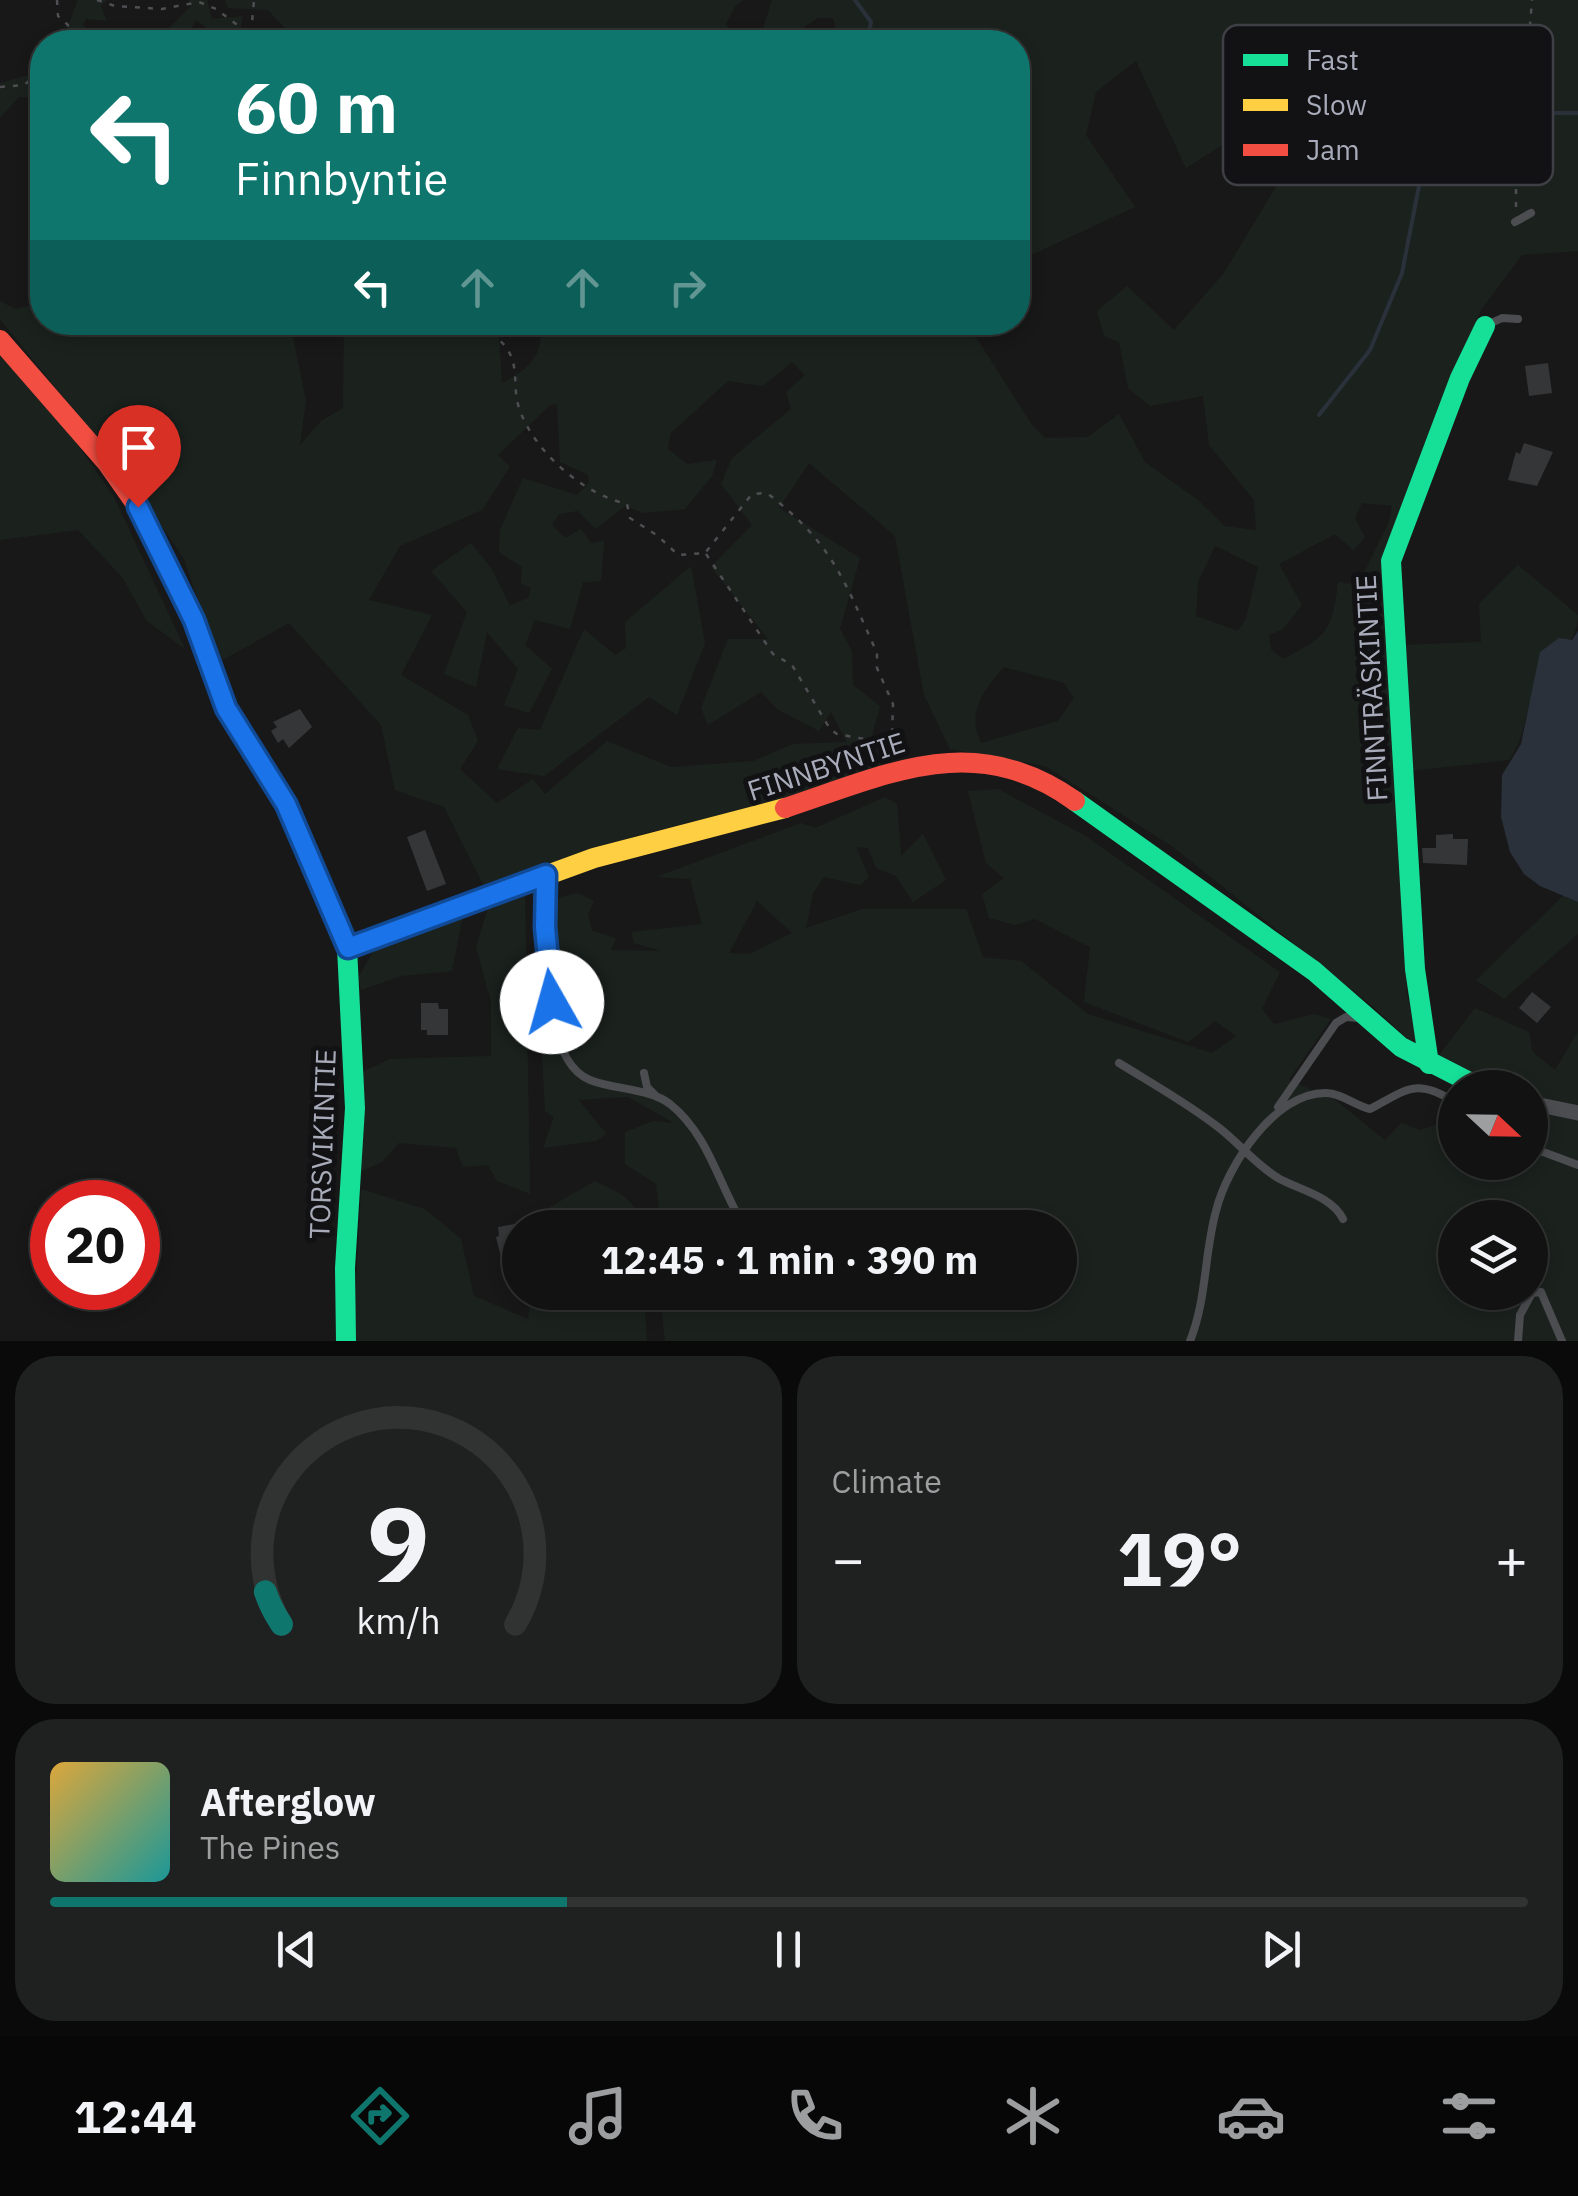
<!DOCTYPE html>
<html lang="en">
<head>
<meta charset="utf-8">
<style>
	:root { --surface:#121212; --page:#1f2020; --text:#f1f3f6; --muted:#9c9e9f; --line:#313232; --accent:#0f766e }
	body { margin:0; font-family:"IBM Plex Sans",sans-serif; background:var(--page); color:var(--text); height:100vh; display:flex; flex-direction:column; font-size:38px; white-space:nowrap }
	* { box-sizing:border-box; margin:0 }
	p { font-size:32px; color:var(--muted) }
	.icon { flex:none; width:55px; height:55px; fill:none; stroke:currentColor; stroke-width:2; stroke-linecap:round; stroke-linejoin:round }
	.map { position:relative; height:1341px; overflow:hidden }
	.side { display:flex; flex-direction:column; gap:15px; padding:15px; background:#0a0a0a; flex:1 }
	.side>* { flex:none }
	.banner { position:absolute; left:30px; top:30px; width:1000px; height:305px; border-radius:40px; box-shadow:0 5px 15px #0003,0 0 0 2px var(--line); background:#0f766e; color:#fff; overflow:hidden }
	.needle { width:65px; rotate:112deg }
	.fabs { position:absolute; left:1438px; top:1070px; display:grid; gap:20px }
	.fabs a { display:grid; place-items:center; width:110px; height:110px; border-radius:50%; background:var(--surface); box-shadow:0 5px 15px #0003,0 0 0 2px var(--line); font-size:50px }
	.speed { position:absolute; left:30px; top:1180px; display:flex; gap:20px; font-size:50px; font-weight:700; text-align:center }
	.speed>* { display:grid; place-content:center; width:130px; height:130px; border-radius:50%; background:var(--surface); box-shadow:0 5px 15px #0003,0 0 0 2px var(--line); line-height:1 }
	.speed .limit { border:15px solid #d22; background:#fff; color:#111 }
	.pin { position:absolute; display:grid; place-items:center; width:85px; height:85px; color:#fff; margin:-102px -42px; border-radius:50% 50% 50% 0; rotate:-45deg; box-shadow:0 0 10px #0007 }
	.pin .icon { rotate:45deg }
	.me { position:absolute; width:110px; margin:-55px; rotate:353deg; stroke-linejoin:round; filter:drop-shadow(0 0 8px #0008) }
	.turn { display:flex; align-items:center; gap:35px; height:210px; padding:0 40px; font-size:45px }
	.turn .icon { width:130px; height:130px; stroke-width:2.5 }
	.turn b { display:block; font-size:70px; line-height:85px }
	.lanes { display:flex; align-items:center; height:95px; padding:0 40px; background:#0003; justify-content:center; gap:50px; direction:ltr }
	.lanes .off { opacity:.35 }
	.big { font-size:75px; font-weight:700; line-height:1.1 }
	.side .tile { flex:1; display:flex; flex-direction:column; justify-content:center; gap:15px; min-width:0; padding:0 35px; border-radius:40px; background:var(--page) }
	.side .dial { align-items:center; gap:0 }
	.dial svg { height:260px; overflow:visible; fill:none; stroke:var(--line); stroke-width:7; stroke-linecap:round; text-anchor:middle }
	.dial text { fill:var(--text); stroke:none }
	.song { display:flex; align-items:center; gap:30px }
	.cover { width:120px; height:120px; border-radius:15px; background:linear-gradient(135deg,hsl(40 70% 55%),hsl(180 70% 35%)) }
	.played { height:10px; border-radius:5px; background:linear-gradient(90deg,var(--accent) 35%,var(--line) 35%) }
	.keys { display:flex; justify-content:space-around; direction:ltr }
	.heat { display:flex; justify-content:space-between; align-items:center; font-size:55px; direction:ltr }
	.side .tiles { flex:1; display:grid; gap:15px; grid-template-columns:1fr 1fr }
	.tile:last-child { grid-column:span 2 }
	.trip { position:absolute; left:502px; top:1210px; width:575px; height:100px; border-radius:50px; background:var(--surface); box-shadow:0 5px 15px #0003,0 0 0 2px var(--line); font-weight:700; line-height:100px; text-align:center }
	.menu { display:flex; height:160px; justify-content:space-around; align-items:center; background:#070707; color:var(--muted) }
	.menu .icon { width:70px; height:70px }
	.menu .current { color:var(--accent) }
	.menu b { font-size:45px; color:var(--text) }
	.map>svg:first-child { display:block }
	.green { fill:#1b221e; fill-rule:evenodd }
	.water { fill:#2a313b }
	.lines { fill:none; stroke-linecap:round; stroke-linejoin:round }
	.stream { stroke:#2a313b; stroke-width:4 }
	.building { fill:#353638 }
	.path { stroke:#4e4e53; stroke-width:2.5; stroke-dasharray:5 8; stroke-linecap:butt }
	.lane { stroke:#4c4d51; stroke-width:8 }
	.street { stroke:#4c4d51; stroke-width:15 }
	.fast { stroke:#16e098; stroke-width:20 }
	.slow { stroke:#ffcf43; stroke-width:20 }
	.jam { stroke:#f24e42; stroke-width:20 }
	.route-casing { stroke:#114b97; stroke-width:25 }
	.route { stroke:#1a73e8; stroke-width:18 }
	.labels { text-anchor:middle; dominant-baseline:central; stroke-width:10; stroke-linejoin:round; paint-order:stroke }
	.street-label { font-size:28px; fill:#a8abb9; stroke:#121214 }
	.key { fill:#121214; stroke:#3f4046; stroke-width:2.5 }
	.key-label { font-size:28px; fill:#a8abb9 }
</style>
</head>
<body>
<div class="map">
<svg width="1578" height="1341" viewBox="0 0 1578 1341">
	<rect width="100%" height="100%" fill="#181818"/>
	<path class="green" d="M78 0H107L101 6 107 21 86 19 83 25 99 42 63 38Z
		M189 0H207L212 19 243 16 239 36H217L196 20 190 31 198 42H155L191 6Z
		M225 0H744L736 5 726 24 738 42 763 28 772 0H1578V251L1522 255 1481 310 1394 529 1397 770 1407 994 1417 1040H1409L1371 1005 1173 847 1112 808 1045 766 950 749 924 695 895 536 809 463 779 508 860 558 840 629 852 651 853 685 880 706 871 739 889 750 880 765 772 802 635 836 485 888 444 807 395 790 381 725 289 623 219 662 184 559 111 452 80 418 0 319V301L15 309 42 303V322L290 323 306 401 300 445 321 421 343 408 344 323 476 326 498 323 502 383C530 368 544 356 540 323H967L1032 425 1045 438 1088 437 1119 414 1145 462 1198 500 1224 526 1256 530 1254 500 1209 445 1203 396 1150 406 1128 388 1119 342 1104 336 1097 311 1127 286 1174 330 1224 273 1310 130 1270 115 1186 168 1136 61 1096 92 1086 135 1135 207 1018 261V42H840L833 18H818L804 27V42H292L295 39 268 10 228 8ZM792 362 805 375 786 392 791 409 732 458 721 484 752 525 711 567 768 639H728L701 708 708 725 761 692 777 709 819 731 831 712 847 742 793 744 753 761 671 767 607 741 545 794 533 779 497 803 460 769 478 741 468 715 401 675 432 615 369 600 400 546 482 510 510 467 498 455 550 405 557 404 560 462 588 475 589 482 577 495 523 478 500 530 499 552 522 567 521 584 531 588 529 597 510 606 491 568 471 543 431 571 467 612 444 674 476 687 487 632 518 669 504 705 529 713 552 669 525 645 535 620 570 629 583 582 601 581 604 541 591 543 581 529 565 538 552 525 559 514 578 511 596 529 625 506 643 513 685 509 712 476 717 460 687 464 668 449 670 434 728 381 763 386ZM1362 503 1392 506 1389 522 1358 585 1338 582C1332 633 1327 636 1283 659L1271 649 1269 635 1282 630 1302 605 1279 564 1335 534 1353 550 1365 538 1355 518ZM1215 546 1258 567 1246 619 1238 631 1196 616 1198 582ZM1004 667 1064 683 1074 698 1058 721 981 743C966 713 984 689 1004 667Z
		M42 63V99L19 97 0 118V83L29 75Z
		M0 356 43 396 113 495 185 649 147 621 122 577 78 530 0 540Z
		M1518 565 1578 615C1578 647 1548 659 1535 687 1524 712 1526 737 1509 760L1410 771 1400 645 1481 642 1479 604Z
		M691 566 705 643 677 715 649 697 544 776 497 769 518 728 540 730 584 629 615 655 626 648 625 622Z
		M998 789 1084 835 1280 972 1262 1009 1274 1024 1315 1014 1331 1019 1289 1080 1334 1099 1385 1140 1401 1123 1420 1130 1455 1119V1162H1530V1088L1493 1087 1437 1058 1475 1008 1529 1032 1532 1051 1555 1070 1578 1031V1341H665L660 1293 1060 1292V1228L661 1227 656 1184 625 1164V1132L653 1121 674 1123 628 1097 579 1100 606 1134 596 1141 543 1148 554 1117 545 1111 536 935 560 897 578 893 594 901 588 914 592 931 616 938 611 950 661 951 634 943 631 932 702 924 690 879 656 877 801 823 815 828 885 797 897 804 901 856 923 834 946 880 913 902 896 876 876 868 868 848 856 847 869 877 860 885 824 877 813 893 806 928 862 909H966L983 957 1021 961 1088 1014 1212 1053 1236 1036 1215 1021 1188 1042 1084 1002 1090 947 1035 919 1015 925 989 918 982 894 1004 878 986 863 968 791ZM757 901 792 933 749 954 729 953ZM1455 1218H1530V1292H1455Z
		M525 891 530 1194 497 1181 488 1165 463 1167 456 1148 399 1143 382 1162 357 1173 362 1072 390 1059 491 1056V1002L476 947 489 905Z
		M1563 896 1578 902V934L1504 999 1476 980Z
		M463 915 452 971 401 976 361 990 358 978 374 950Z
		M595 1181C618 1193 638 1198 640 1227H536V1215Z
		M361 1189 425 1209 461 1239 474 1296 528 1319 531 1293H644L647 1341H353Z"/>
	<path class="water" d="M1578 631V902L1540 886 1524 874 1510 852 1501 817 1502 775 1521 744 1540 652 1559 638 1572 640Z"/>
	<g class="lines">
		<path class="stream" d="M855 0 871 22 867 42
			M1319 415 1370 350 1402 273 1428 140 1505 133 1556 113H1578"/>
	</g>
	<path class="building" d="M1548 363 1552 393 1529 396 1525 366Z
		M1524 443 1553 452 1537 486 1508 480 1516 452 1520 454Z
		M300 709 312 727 289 748 283 739 278 743 271 731 277 727 273 722Z
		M425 830 446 884 427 891 407 837Z
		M1453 834V839H1468L1467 865 1423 863 1422 848H1436V835Z
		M1532 992 1551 1007 1537 1023 1519 1008Z
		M421 1003H438L439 1009H448V1035H427V1030H421Z
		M520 1223V1262L503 1265 496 1237 499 1236 498 1227Z"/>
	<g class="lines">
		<path class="path" d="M57 0 58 16 68 25 64 42
			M97 0 115 6 162 9 199 2 216 9 260 42
			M251 33 254 0
			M0 87 24 85 42 71
			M1516 207V89L1529 38 1532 0
			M467 322C481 331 495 333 506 347 520 367 512 386 519 408 534 452 583 494 627 504L630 518 658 536 678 555 705 553 752 494 767 493C833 544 844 580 877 653V668L893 704 892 734 907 749
			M706 554 773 654 792 665 830 729 837 734 903 746"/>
		<path class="lane" d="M1515 222 1531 213
			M1485 326 1502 318 1518 319
			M546 880C544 926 539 1060 590 1080 615 1090 649 1088 670 1104 710 1136 719 1187 745 1228
			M1119 1063C1153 1084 1187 1103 1218 1127 1239 1143 1255 1164 1278 1178 1299 1190 1332 1196 1343 1219
			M644 1073 647 1087 657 1097
			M1278 1107 1336 1023 1346 1017 1358 1018
			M1530 1147 1578 1165
			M1190 1341C1207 1299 1204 1254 1216 1211 1227 1166 1275 1092 1326 1093 1341 1093 1356 1106 1370 1109 1407 1090 1415 1077 1455 1102
			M1518 1341 1520 1315 1532 1293 1541 1292 1562 1341"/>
		<path class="street" d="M1530 1103 1578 1113"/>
		<path class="fast" d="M269 775 287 804 347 948 355 1108 345 1268 346 1341
			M1075 801 1314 971 1401 1047 1481 1088
			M1429 1064 1415 969 1391 561 1460 378 1485 326"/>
		<path class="slow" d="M347 948 594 858 785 808"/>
		<path class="jam" d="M0 340 107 463 138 507 194 621 227 708 269 775
			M785 808C889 774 974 729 1075 801"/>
	</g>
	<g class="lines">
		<g class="route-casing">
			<path id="route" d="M138 507 194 620 226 708 286 804 348 948 546 875 545 927 552 1002"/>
		</g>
		<use href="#route" class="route"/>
	</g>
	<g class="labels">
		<g class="street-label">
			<text transform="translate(1371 688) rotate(-93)">FINNTRÄSKINTIE</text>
			<text transform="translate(826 766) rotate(-18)">FINNBYNTIE</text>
			<text transform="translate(322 1144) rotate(-88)">TORSVIKINTIE</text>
		</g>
	</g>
	<rect x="1223" y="25" width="330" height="160" rx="15" class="key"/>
	<rect x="1243" y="54" width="45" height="12" fill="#16e098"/>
	<rect x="1243" y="99" width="45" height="12" fill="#ffcf43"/>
	<rect x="1243" y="144" width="45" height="12" fill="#f24e42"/>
	<g class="key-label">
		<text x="1306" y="70">Fast</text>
		<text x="1306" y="115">Slow</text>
		<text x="1306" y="160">Jam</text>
	</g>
</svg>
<div class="fabs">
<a><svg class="needle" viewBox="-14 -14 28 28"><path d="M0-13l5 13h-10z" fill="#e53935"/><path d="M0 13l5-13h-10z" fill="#9c9e9f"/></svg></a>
<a><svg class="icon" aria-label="layers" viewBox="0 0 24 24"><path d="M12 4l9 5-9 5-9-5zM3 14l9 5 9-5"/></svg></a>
</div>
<div class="speed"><div class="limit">20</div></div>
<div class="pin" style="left:138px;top:507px;background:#d93025"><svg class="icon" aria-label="arrive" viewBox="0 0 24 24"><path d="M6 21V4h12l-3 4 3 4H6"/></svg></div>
<svg class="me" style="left:552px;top:1002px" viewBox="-20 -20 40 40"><circle r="19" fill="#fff"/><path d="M0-13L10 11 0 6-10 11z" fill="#1a73e8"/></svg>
<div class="trip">12:45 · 1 min · 390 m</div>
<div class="banner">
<div class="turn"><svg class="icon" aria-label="left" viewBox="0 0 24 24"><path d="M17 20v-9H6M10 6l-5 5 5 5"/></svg><div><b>60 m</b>Finnbyntie</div></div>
<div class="lanes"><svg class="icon" aria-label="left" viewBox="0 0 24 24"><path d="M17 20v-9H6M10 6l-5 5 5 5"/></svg><svg class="icon off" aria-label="ahead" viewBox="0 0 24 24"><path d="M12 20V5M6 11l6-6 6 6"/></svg><svg class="icon off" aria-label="ahead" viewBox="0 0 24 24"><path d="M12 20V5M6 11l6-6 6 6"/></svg><svg class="icon off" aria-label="right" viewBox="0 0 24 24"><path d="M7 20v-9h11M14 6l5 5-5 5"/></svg></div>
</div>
</div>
<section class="side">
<div class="tiles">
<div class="tile dial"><svg viewBox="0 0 100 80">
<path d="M14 69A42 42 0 1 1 86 69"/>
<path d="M14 69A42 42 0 0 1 9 59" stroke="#0f766e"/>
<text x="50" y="56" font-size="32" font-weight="700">9</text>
<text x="50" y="72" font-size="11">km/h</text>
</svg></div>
<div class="tile"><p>Climate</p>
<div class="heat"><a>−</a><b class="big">19°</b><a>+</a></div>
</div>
<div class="tile">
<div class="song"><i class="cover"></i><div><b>Afterglow</b><p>The Pines</p></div></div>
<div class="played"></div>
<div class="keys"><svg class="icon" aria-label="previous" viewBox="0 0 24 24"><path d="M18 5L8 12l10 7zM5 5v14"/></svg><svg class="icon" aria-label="pause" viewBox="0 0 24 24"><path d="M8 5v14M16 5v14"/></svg><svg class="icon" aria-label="next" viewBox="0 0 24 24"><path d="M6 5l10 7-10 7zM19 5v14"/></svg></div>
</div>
</div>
</section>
<nav class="menu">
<b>12:44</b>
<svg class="icon current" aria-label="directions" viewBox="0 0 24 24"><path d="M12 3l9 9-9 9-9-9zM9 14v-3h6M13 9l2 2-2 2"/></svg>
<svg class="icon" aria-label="music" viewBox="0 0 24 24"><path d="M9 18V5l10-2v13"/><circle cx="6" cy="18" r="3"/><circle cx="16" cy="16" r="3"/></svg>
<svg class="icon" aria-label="phone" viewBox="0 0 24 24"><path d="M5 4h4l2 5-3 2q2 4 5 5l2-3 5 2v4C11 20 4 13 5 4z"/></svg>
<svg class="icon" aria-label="climate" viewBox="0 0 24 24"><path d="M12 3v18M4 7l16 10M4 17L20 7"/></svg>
<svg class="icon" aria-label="car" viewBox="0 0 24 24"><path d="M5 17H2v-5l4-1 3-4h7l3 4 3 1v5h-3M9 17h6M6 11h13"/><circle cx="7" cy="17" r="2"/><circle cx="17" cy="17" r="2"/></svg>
<svg class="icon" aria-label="filters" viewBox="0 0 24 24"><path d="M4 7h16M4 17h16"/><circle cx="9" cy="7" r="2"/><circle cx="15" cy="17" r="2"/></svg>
</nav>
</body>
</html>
